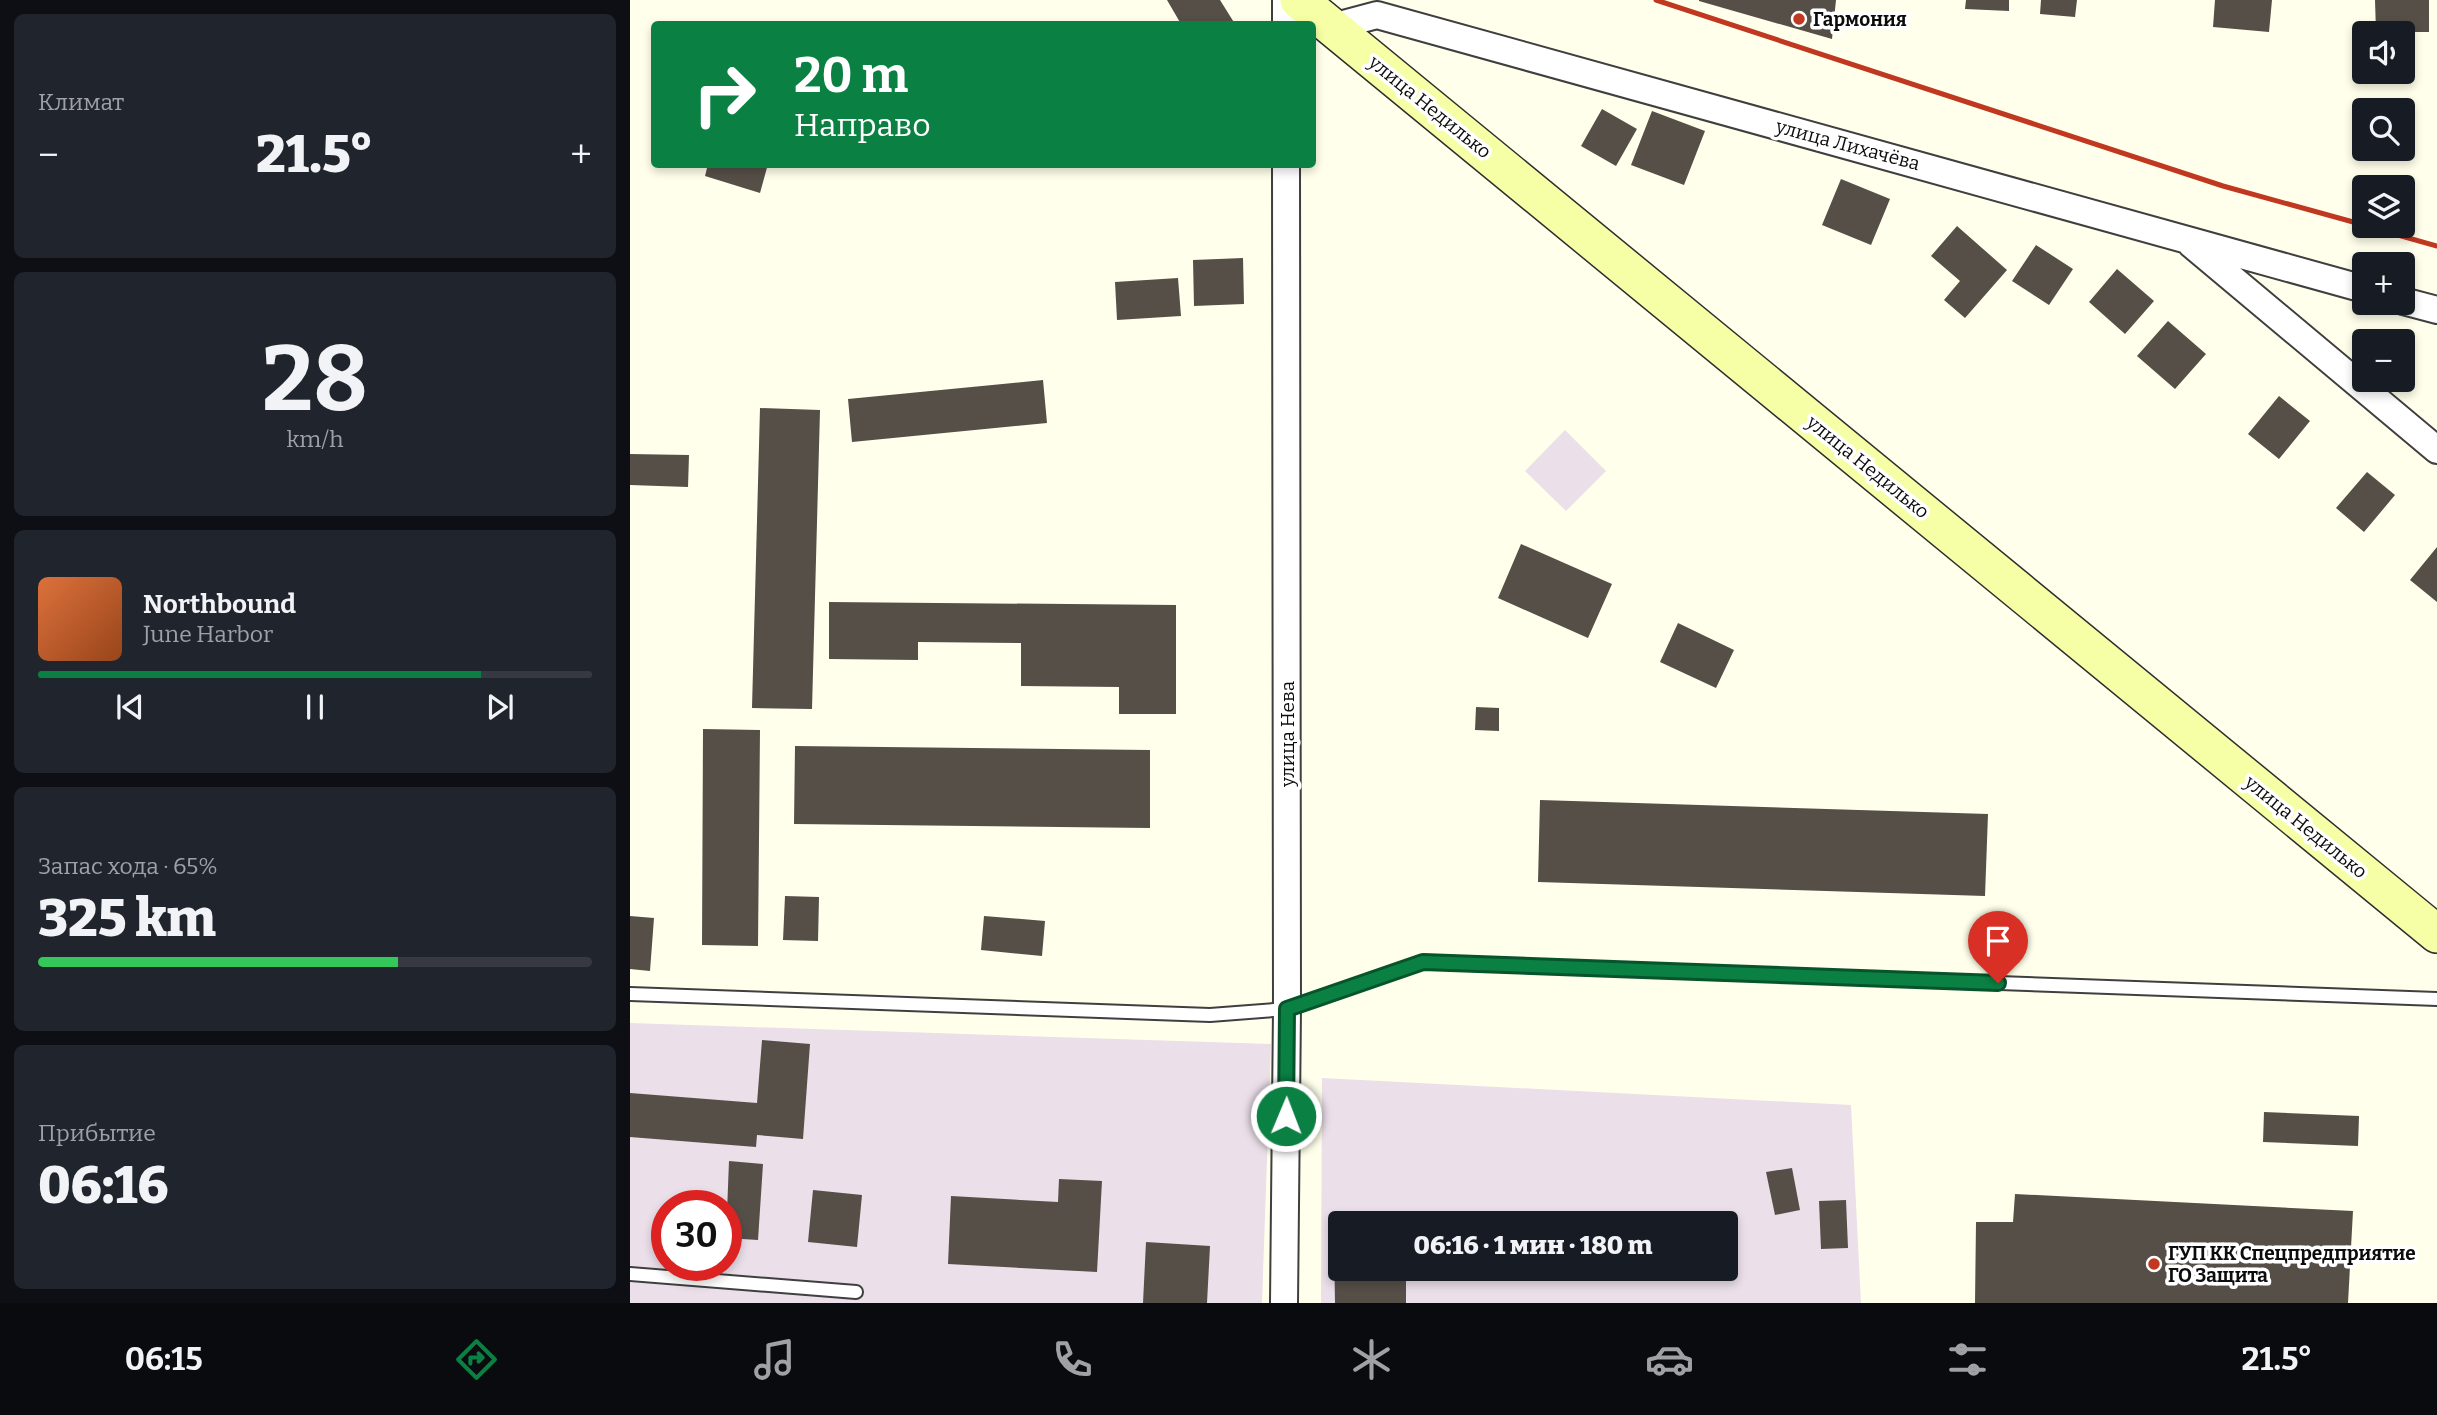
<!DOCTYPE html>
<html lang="ru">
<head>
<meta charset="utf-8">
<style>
	:root { --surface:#171b24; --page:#20242c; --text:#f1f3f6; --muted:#9ea1a6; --line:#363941; --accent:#0b8043 }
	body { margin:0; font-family:Bitter,serif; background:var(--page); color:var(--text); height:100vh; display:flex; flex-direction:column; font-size:26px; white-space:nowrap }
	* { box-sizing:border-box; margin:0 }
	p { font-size:23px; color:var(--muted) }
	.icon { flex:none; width:38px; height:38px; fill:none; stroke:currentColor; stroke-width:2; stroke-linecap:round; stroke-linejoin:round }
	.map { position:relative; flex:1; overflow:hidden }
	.sheet { display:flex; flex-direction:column; gap:14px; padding:14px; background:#0d0f14; width:630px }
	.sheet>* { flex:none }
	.hud { position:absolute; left:21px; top:21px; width:665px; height:147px; border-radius:7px; box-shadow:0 4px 10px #0003; background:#0b8043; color:#fff; overflow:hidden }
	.buttons { position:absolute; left:1722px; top:21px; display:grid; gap:14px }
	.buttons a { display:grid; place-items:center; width:63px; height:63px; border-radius:7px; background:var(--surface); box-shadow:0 4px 10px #0003; font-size:35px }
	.speed { position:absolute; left:21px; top:1190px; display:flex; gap:14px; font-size:35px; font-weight:700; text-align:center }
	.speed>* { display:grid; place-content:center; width:91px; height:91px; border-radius:50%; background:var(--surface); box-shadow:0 4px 10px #0003; line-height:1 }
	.speed .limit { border:10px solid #d22; background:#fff; color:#111 }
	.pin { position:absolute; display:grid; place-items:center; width:60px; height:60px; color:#fff; margin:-72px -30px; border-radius:50% 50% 50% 0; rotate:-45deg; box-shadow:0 0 7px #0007 }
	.pin .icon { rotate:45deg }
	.me { position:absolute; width:77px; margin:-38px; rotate:1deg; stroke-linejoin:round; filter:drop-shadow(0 0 5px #0008) }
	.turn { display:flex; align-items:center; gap:24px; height:147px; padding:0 28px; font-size:32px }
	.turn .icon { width:91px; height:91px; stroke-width:2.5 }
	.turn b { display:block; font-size:49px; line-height:60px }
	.big { font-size:52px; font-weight:800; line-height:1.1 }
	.sheet .card { flex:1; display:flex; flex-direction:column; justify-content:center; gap:10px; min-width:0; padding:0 24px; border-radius:10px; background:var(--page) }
	.sheet .dial { align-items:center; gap:0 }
	.dial b { font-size:91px; line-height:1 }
	.song { display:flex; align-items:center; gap:21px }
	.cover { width:84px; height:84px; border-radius:10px; background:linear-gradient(135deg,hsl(20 70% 55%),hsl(20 70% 35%)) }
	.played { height:7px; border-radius:4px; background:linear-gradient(90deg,var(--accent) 80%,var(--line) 80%) }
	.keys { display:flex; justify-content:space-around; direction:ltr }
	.heat { display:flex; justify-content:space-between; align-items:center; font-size:38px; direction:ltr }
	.charge { height:10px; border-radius:5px; background:linear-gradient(90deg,#34c759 65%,var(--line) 0) }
	.trip { position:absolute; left:698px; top:1211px; width:410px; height:70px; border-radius:7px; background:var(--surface); box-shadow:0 4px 10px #0003; font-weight:800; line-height:70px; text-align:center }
	.tab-bar { display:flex; height:112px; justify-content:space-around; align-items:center; background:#090b0e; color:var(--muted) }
	.tab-bar .icon { width:49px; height:49px }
	.tab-bar .current { color:var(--accent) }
	.tab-bar b { font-size:32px; color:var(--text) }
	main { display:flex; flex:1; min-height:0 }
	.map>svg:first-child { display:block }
	.industrial { fill:#ebdfea; fill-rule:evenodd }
	.building { fill:#554f48 }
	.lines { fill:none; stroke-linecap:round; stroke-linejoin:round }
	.lane-casing { stroke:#3f3f3f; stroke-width:16 }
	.street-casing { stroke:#3f3f3f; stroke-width:30 }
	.secondary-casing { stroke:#2e2e2e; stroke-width:40 }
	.lane { stroke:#fff; stroke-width:12 }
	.street { stroke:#fff; stroke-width:26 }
	.secondary { stroke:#f7ffa6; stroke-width:37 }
	.rail { stroke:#c03820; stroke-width:5 }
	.route-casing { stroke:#07532c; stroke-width:18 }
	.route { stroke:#0b8043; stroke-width:12 }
	.poi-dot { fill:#c03820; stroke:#fff; stroke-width:2.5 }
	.labels { text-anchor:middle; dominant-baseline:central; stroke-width:7; stroke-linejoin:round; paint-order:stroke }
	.poi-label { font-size:19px; font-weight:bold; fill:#0c0c0c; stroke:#fff; text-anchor:start }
	.street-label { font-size:19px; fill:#0c0c0c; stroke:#fff }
</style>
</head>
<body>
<main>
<section class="sheet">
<div class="card"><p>Климат</p>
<div class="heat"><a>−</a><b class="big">21.5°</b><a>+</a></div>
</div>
<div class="card dial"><b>28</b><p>km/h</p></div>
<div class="card">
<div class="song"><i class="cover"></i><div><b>Northbound</b><p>June Harbor</p></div></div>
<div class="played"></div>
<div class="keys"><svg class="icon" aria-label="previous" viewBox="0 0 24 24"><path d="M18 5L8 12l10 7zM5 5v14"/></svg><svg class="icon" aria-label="pause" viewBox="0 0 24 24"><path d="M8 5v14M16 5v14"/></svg><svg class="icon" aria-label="next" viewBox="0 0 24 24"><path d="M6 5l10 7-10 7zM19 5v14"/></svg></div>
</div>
<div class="card"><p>Запас хода · 65%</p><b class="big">325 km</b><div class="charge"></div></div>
<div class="card"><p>Прибытие</p><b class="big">06:16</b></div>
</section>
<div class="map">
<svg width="1807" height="1303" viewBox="0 0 1807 1303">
	<rect width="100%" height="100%" fill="#ffffeb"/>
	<path class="industrial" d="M935 430 976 471 936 511 895 471Z
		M0 1023 641 1044 632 1303H0ZM37 1206H96V1265H37Z
		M692 1078 1221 1105 1231 1303H691ZM710 1223H1096V1269H710Z"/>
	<path class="building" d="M537 0H590L605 24H551Z
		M1069 0H1206L1202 39 1069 1Z
		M1336 0H1379V11L1335 9Z
		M1411 0H1447L1445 17 1410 14Z
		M1585 0H1642L1639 32 1583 27Z
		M1745 0H1799V32H1746Z
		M972 109 1007 129 986 166 951 146Z
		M1022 111 1075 131 1054 185 1001 165Z
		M78 164H138L130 193 75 176Z
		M1211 179 1260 199 1241 245 1192 225Z
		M1327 226 1377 270 1335 318 1314 300 1330 281 1301 256Z
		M1406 245 1443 269 1419 305 1382 281Z
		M613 258 614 304 564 306 563 260Z
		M1487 269 1524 301 1495 334 1459 302Z
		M548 278 551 316 487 320 485 282Z
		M1538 321 1576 354 1545 389 1507 356Z
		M413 380 417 423 222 442 218 399Z
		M1649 396 1680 421 1649 459 1618 434Z
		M130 408 190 410 182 709 122 708Z
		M0 454 59 455 58 487 0 485Z
		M1737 472 1765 495 1734 532 1706 508Z
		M891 544 982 584 958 638 868 598Z
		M1807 547V602L1780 580Z
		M199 602 546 605V714H489V687L391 686V643L288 642V660L199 659Z
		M1048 623 1104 650 1086 688 1030 662Z
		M846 707 869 708V731L845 730Z
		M73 729 130 730 128 946 72 945Z
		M165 746 520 750V828L164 824Z
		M910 800 1358 814 1355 896 908 882Z
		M155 896 189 897 188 941 153 940Z
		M0 916 24 918 20 971 0 969Z
		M354 916 415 921 412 956 351 950Z
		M132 1040 180 1044 173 1139 127 1135 126 1147 0 1137V1093L127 1103Z
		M1634 1112 1729 1116 1728 1146 1633 1142Z
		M99 1161 133 1164 128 1240 96 1238Z
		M1162 1168 1170 1210 1145 1215 1136 1172Z
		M429 1179 472 1181 467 1272 318 1264 321 1196 428 1202Z
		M183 1190 232 1195 227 1247 178 1242Z
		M1385 1194 1723 1211 1718 1303H1345L1346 1222H1383Z
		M1216 1200 1218 1248 1191 1249 1189 1201Z
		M516 1242 580 1246 577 1303H513Z
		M704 1244H710V1269H776V1303H705Z"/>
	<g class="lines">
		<g class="lane-casing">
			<path id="lane" d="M0 994 580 1015 657 1009 793 962 1807 999
				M0 1274 226 1292"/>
		</g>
		<g class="street-casing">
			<path id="street" d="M656 0V24
				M702 27 747 15 1734 289
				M1561 244 1807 450
				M1773 301 1807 310
				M654 1303 657 1009 656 164"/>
		</g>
		<g class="secondary-casing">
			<path id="secondary" d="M669 0 1807 934"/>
		</g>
		<use href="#lane" class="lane"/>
		<use href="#street" class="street"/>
		<use href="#secondary" class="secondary"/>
		<path class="rail" d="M1026 0 1593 186 1734 225
			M1736 226 1807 246"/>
	</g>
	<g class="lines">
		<g class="route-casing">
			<path id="route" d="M656 1116 657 1009 793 962 1368 983"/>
		</g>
		<use href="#route" class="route"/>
	</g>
	<g class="poi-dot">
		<circle cx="1169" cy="19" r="7"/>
		<circle cx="1524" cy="1264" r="7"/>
	</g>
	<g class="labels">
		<g class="poi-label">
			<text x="1183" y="19">Гармония</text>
			<text x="1538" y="1253">ГУП КК Спецпредприятие<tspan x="1538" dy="22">ГО Защита</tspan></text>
		</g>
		<g class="street-label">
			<text transform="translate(800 107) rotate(39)">улица Недилько</text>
			<text transform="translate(1218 145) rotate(15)">улица Лихачёва</text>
			<text transform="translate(1238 467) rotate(39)">улица Недилько</text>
			<text transform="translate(657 734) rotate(-90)">улица Нева</text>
			<text transform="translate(1676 827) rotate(39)">улица Недилько</text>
		</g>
	</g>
</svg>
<div class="buttons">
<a><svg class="icon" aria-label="sound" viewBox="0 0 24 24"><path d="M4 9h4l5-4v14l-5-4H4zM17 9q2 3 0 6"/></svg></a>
<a><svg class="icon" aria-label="search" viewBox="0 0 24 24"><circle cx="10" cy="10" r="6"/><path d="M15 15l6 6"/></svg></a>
<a><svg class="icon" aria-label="layers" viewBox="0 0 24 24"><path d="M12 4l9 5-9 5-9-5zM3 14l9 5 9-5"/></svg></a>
<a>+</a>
<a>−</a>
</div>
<div class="speed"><div class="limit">30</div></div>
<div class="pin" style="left:1368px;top:983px;background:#d93025"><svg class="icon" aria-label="arrive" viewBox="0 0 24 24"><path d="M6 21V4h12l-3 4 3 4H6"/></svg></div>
<svg class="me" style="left:656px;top:1116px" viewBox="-20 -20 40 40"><circle r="17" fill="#0b8043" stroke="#fff" stroke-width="3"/><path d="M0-11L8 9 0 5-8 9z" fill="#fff"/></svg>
<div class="trip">06:16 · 1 мин · 180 m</div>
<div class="hud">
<div class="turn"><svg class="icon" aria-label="right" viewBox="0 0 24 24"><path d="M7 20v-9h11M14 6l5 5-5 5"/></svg><div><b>20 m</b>Направо</div></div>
</div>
</div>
</main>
<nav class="tab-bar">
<b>06:15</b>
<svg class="icon current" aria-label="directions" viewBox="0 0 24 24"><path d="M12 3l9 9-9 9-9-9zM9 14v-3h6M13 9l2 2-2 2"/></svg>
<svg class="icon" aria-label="music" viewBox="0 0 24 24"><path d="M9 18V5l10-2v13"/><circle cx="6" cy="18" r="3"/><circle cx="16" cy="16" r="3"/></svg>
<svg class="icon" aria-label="phone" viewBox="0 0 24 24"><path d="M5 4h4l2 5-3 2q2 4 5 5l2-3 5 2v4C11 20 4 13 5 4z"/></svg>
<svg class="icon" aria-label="climate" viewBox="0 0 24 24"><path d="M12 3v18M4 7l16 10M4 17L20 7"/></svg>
<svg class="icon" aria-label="car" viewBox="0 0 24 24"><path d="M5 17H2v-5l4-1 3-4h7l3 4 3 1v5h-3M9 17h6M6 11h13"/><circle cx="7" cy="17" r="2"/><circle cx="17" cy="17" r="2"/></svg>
<svg class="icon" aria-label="filters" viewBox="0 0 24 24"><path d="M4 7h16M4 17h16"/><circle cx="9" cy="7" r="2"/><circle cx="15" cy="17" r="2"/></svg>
<b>21.5°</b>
</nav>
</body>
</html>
